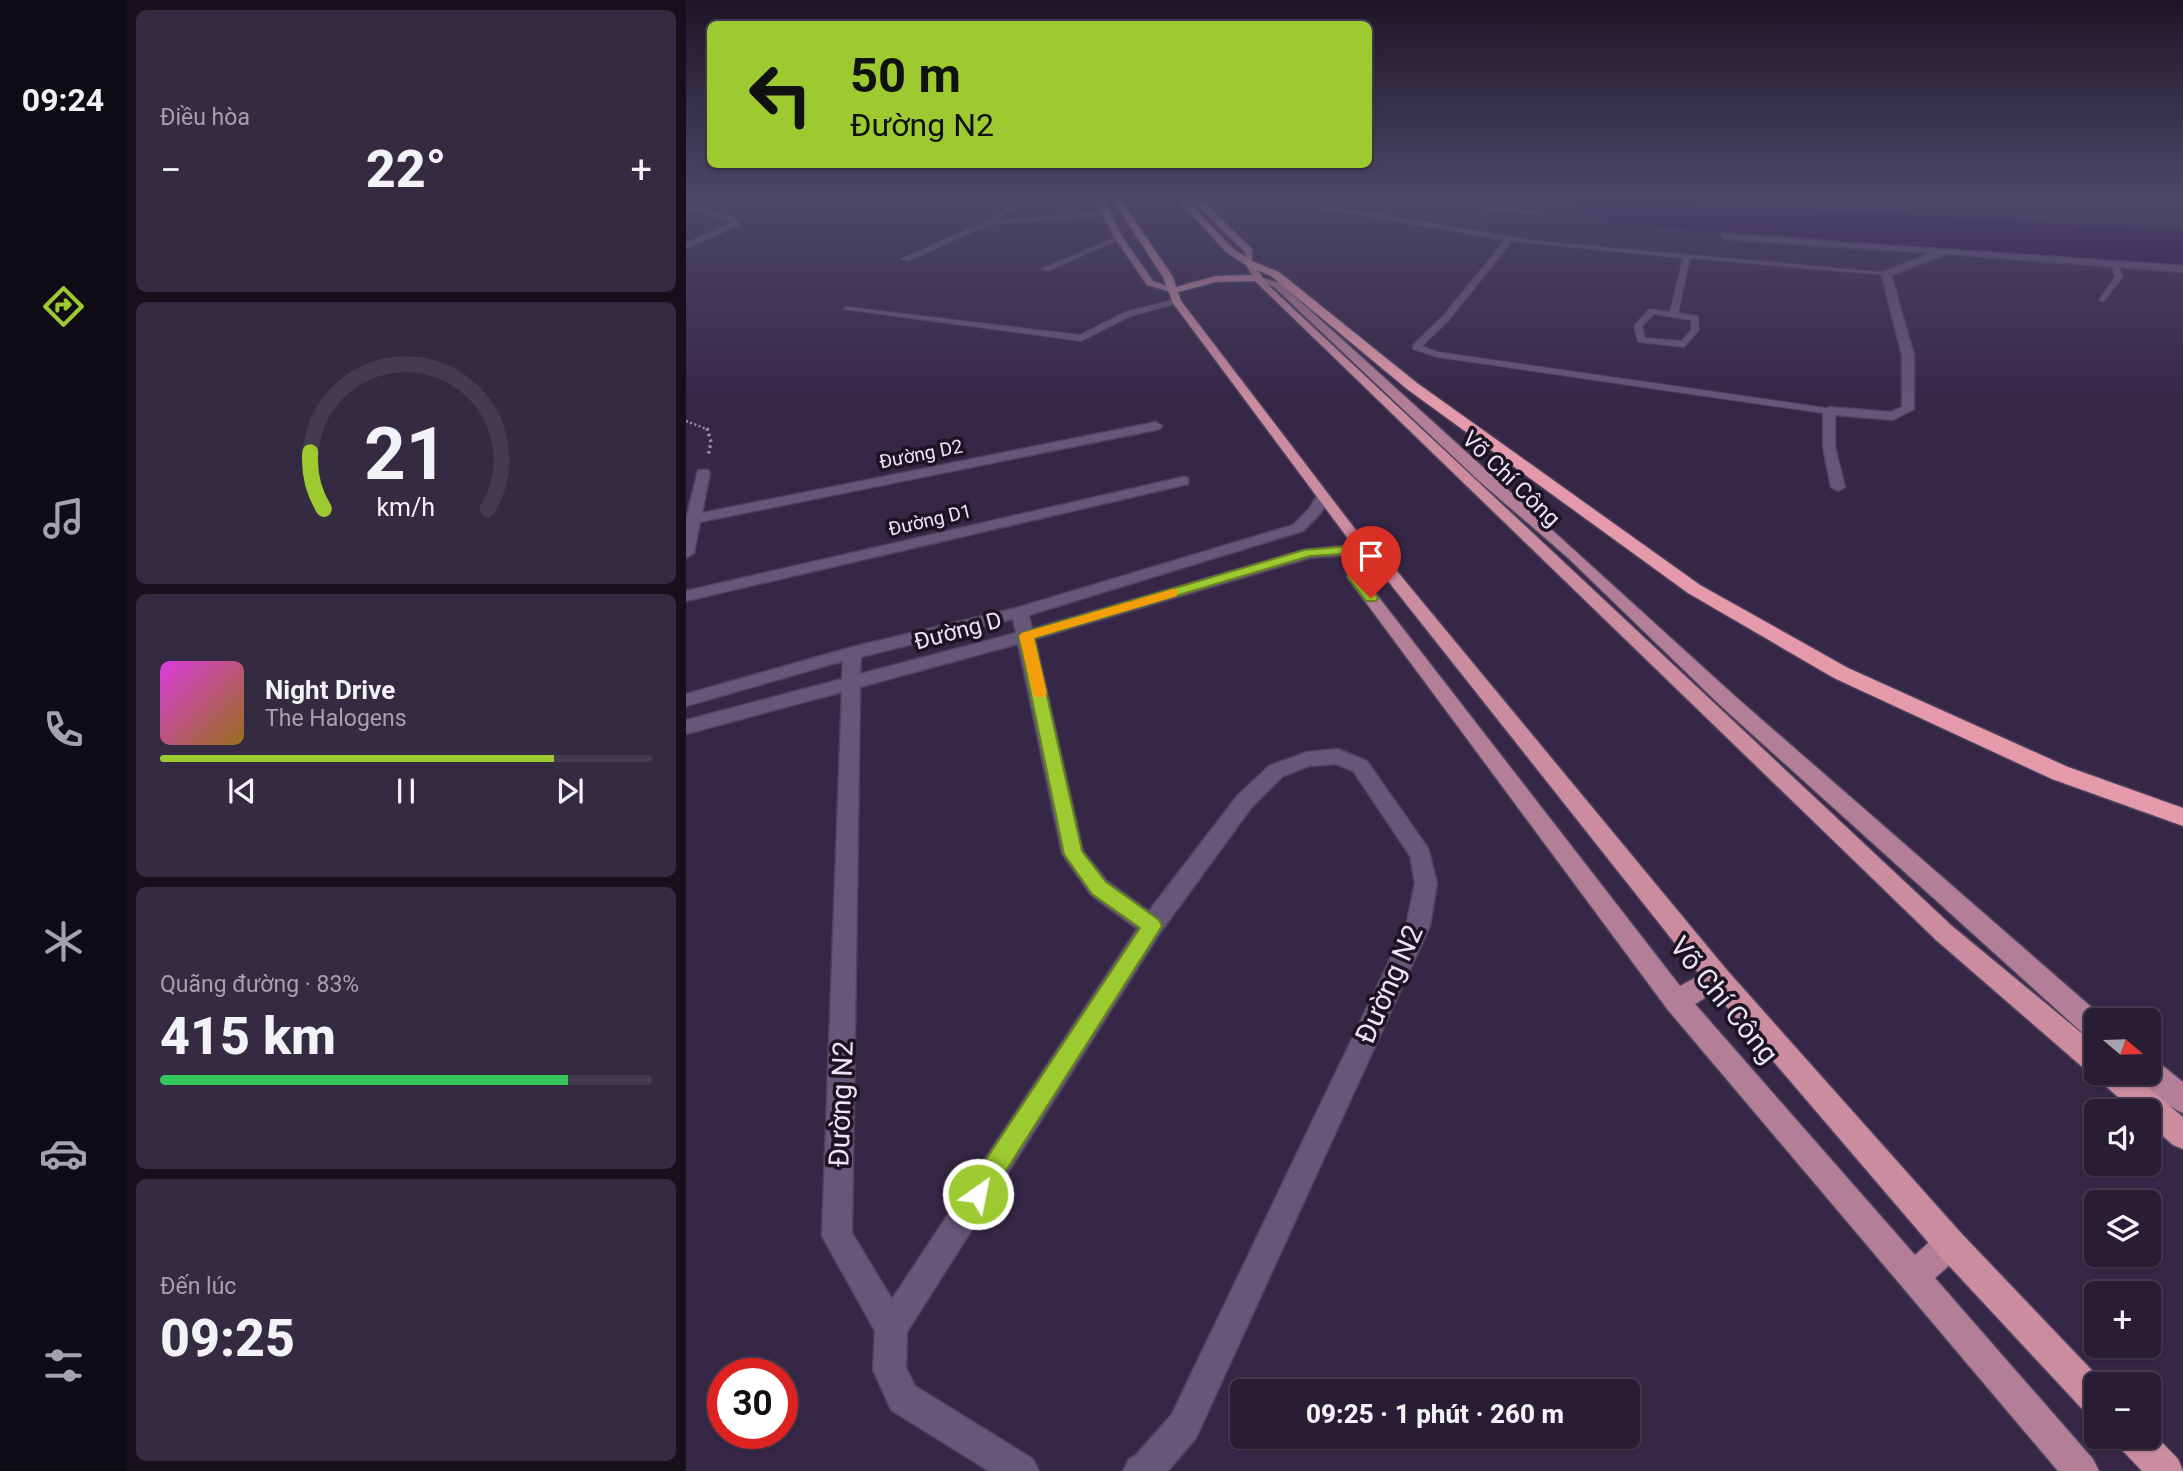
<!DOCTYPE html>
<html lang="vi">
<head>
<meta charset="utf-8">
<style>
	:root { --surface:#281d35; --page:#342a41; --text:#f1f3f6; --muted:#a5a2ad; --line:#443b50; --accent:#9dca30 }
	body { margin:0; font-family:Roboto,sans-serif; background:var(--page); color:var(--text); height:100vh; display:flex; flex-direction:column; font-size:26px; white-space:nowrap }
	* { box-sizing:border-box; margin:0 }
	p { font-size:23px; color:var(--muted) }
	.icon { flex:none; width:38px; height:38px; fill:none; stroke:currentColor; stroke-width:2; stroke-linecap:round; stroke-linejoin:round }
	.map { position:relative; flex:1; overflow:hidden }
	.details { display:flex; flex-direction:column; gap:10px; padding:10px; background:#16101d; width:560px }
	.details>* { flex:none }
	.guide { position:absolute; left:21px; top:21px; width:665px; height:147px; border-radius:10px; box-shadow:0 2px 5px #0004,0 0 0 2px var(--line); background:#9dca30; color:#111; overflow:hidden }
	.needle { width:46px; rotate:109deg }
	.fabs { position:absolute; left:1398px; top:1008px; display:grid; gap:14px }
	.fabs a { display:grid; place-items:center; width:77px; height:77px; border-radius:10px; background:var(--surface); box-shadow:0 2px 5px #0004,0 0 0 2px var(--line); font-size:35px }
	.speed { position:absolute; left:21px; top:1358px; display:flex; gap:14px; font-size:35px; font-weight:700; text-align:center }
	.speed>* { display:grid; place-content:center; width:91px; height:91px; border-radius:50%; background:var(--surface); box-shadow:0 2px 5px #0004,0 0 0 2px var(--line); line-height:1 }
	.speed .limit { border:10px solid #d22; background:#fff; color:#111 }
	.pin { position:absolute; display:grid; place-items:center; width:60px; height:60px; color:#fff; margin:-72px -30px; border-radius:50% 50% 50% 0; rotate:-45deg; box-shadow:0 0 7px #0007 }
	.pin .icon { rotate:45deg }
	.me { position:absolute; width:77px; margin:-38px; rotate:33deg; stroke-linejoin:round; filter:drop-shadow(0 0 5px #0008) }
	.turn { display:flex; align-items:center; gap:24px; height:147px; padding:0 28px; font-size:32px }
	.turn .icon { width:91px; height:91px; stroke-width:2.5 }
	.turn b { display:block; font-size:49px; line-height:60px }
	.big { font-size:52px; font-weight:800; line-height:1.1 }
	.details .widget { flex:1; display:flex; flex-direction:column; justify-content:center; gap:10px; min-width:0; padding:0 24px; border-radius:10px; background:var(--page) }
	.details .dial { align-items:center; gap:0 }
	.dial svg { height:182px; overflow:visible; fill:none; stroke:var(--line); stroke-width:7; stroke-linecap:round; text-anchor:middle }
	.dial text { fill:var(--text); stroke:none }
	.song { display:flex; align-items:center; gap:21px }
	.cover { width:84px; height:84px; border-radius:10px; background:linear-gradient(135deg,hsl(300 70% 55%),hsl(40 70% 35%)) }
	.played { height:7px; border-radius:4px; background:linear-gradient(90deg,var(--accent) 80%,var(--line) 80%) }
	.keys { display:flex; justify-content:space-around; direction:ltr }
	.heat { display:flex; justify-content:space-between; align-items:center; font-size:38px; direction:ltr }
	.charge { height:10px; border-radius:5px; background:linear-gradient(90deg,#34c759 83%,var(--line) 0) }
	.trip { position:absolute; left:544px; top:1379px; width:410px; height:70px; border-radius:10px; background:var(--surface); box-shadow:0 2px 5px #0004,0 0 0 2px var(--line); font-weight:800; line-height:70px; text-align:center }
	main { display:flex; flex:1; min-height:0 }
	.tabs { display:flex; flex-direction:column; width:126px; justify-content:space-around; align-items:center; background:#100c15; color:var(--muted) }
	.tabs .icon { width:49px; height:49px }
	.tabs .active { color:var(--accent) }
	.tabs b { font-size:32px; color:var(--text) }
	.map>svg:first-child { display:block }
	.water { fill:#280841 }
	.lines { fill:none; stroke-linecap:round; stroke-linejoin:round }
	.service-casing { stroke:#4f425e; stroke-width:2 }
	.minor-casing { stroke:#4f425e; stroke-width:3 }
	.primary-casing { stroke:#4f425e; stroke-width:3 }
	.trunk-casing { stroke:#4f425e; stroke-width:3 }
	.motorway-casing { stroke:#4f425e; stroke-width:3 }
	.path-far1 { stroke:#988ca6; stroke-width:2.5; stroke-dasharray:2 2.5; stroke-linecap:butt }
	.path { stroke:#988ca6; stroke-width:3.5; stroke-dasharray:2.5 3.5; stroke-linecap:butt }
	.service { fill:#665679; fill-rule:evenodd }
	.minor { fill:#665679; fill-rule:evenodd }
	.primary { fill:#b27f96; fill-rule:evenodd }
	.trunk { fill:#cb8ca0; fill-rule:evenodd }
	.motorway { fill:#e49aaa; fill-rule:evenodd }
	.route { fill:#9dca30; stroke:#66831f; stroke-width:2 }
	.slow { fill:#f59e0b }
	.labels { text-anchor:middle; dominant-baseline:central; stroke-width:7; stroke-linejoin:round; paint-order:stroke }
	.far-street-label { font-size:19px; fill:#ece3f8; stroke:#1b1422 }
	.street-label { font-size:23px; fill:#ece3f8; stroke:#1b1422 }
	.near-street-label { font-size:28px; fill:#ece3f8; stroke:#1b1422 }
</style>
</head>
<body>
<main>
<nav class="tabs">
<b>09:24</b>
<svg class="icon active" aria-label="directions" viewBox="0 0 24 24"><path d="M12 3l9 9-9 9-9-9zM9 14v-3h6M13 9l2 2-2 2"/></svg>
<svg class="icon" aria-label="music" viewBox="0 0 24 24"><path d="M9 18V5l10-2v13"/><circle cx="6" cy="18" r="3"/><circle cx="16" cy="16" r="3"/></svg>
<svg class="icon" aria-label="phone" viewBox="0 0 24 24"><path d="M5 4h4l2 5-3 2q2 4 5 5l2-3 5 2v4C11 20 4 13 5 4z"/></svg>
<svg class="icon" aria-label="climate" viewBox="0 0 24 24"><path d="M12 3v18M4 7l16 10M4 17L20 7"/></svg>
<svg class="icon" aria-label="car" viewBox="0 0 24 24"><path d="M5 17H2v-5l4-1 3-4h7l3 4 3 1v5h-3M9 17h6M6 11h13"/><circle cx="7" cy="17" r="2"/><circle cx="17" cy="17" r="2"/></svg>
<svg class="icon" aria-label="filters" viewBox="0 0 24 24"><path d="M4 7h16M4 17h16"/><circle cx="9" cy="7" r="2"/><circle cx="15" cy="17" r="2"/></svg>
</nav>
<section class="details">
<div class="widget"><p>Điều hòa</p>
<div class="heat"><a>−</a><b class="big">22°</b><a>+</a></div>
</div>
<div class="widget dial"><svg viewBox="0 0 100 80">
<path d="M14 69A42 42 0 1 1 86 69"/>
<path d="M14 69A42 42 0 0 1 8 44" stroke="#9dca30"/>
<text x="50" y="56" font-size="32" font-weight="700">21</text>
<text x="50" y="72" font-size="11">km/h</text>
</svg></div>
<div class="widget">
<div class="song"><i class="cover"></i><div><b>Night Drive</b><p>The Halogens</p></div></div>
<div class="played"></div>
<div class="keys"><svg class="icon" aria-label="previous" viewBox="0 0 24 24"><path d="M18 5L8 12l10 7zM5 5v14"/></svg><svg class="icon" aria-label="pause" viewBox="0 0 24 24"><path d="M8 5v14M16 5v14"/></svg><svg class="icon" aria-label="next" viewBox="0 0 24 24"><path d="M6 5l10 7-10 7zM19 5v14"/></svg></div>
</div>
<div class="widget"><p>Quãng đường · 83%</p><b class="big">415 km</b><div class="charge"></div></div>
<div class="widget"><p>Đến lúc</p><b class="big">09:25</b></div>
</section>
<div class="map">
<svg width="1497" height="1471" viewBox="0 0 1497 1471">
	<rect width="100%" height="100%" fill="#362747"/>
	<path class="water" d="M822 196H949L1028 203 1497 231V267L1174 244 1104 235 1006 230 932 222 868 203 824 199Z"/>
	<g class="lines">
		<g class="service-casing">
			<path id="service" d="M50 196H58L18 209 52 220V226L0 248V243L47 222 0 209V205L10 207Z
				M167 196 205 199 202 201Z
				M341 196H348L311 220 422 213 425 215 304 224 222 261 215 259 301 221Z
				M532 196 632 204 848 241 1204 273 1200 275 1004 258 992 313 1012 316 1013 330 998 347 952 342 948 326 963 309 984 312 997 258 826 241 763 320 736 346 752 352 1147 409V413L1143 414 751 357 727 349V345L757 316 819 240 632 208ZM968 314 1005 320V330L996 341 959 338 956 326Z
				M675 198 752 199 856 212 853 214 726 201 647 203Z
				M431 237 436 238 362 271 355 269Z
				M1425 262H1431L1437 277 1417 302 1413 300 1429 277Z
				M490 299 493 303 445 316 395 341 157 309 161 307 394 335 439 312Z"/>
		</g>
		<g class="minor-casing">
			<path id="minor" d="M1035 234 1497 266V272L1261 254 1205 275 1228 355V409L1207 420 1149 415V447L1159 487 1152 491 1145 487 1137 447V411L1143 407 1205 412 1216 407V355L1195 273 1245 253 1038 239Z
				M470 422 476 426 474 429 14 522 8 553 0 558V519L12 470H22L24 473 16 513Z
				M497 477 502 478V484L0 601V591Z
				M637 493 644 497 634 514 617 531 343 615 346 629 618 550 677 544 685 549 677 554 624 558 349 639 397 851 421 881 463 911 551 796 583 766 621 752 652 749 681 761 742 848 751 883 744 926 510 1438 482 1471H437L443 1459 450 1455 486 1414 720 926 729 883 724 856 667 771 650 764 623 766 597 776 565 808 474 933 221 1332 220 1368 229 1386 347 1459 353 1471H303L205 1410 187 1370 189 1331 136 1236 156 692 0 734V720L156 679 157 661 0 706V694L166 647 330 608 607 525 623 509 632 494ZM327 619 330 633 174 674 175 657ZM332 644 376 854 405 895 451 929 206 1299 166 1233 174 687Z"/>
		</g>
		<g class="primary-casing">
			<path id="primary" d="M407 196H415L437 238 467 281 488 289V293L461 285 429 238Z
				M495 197 516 200 566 249V265H560L559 252 510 204 495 201Z
				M569 276 594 283 1050 697 1419 1019 1410 1020V1040L1401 1037 1036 707 881 557 793 481 588 287 569 280Z
				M677 544 685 549 677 577 994 986 1031 966 1040 969 1043 977 1040 985 1009 1004 1229 1255 1253 1233 1264 1229 1275 1233 1279 1244 1275 1255 1249 1278 1407 1459 1413 1471H1372L982 1010 661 577 669 549Z
				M1463 1058 1472 1062 1497 1082V1113C1481 1106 1457 1089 1450 1073H1463Z"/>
		</g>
		<g class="trunk-casing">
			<path id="trunk" d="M424 196H432L487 277 490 287 530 276 566 275 560 265 540 252 489 196H497L546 248 566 261 581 284 1266 926 1410 1045V1073H1444L1497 1117V1149L1487 1145 1463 1124V1111H1448L1415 1082 1411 1075 1401 1071 1250 940 569 281 530 282 492 292 495 301 682 546 710 570 1040 969 1275 1233 1419 1384H1410V1416L1398 1411 1253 1255 1022 985 698 576 672 552 487 303 477 277Z
				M1463 1429 1492 1459 1497 1471H1456L1435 1449 1430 1437H1463Z"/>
		</g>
		<g class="motorway-casing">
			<path id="motorway" d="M563 260 593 272 731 383 1014 585 1162 668 1382 767 1497 808V826L1366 779 1148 678 1002 593 721 389 585 276 560 265 558 263Z"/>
		</g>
		<path class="path-far1" d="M0 421 23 430"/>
		<path class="path" d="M21 428 25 442 22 456"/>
		<use href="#service" class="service"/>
		<use href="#minor" class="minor"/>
		<use href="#primary" class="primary"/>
		<use href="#trunk" class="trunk"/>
		<use href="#motorway" class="motorway"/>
	</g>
	<linearGradient id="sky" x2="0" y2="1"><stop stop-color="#1e1527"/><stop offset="0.49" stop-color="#4c4769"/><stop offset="1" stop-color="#4c4769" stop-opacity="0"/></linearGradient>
	<rect width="1497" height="402" fill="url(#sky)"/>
	<path class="route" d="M677 545 684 549 676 577 692 598 690 601H680L662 577 670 553 624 556 348 638 396 851 420 882 473 920 476 926 300 1202 292 1206 283 1202 280 1194 283 1185 454 928 406 894 378 854 333 636 336 633 618 550Z"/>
	<path class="slow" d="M487 589 491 590V596L348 638 361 693 358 697H348L333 636 336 633Z"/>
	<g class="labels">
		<g class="far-street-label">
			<text transform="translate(235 454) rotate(-11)">Đường D2</text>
			<text transform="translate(244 520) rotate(-13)">Đường D1</text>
		</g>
		<g class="street-label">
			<text transform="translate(825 479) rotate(44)">Võ Chí Công</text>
			<text transform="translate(272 631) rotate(-15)">Đường D</text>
		</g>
		<g class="near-street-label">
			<text transform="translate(703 984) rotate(-66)">Đường N2</text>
			<text transform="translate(1038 1000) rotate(51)">Võ Chí Công</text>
			<text transform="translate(155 1104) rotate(-88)">Đường N2</text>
		</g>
	</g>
</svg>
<div class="fabs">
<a><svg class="needle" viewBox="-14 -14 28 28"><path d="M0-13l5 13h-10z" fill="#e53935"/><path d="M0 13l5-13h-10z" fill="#a5a2ad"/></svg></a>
<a><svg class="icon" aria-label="sound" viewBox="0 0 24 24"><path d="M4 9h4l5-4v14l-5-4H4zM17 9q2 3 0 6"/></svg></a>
<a><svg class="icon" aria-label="layers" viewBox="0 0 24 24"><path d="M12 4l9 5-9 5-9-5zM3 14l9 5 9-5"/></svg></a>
<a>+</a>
<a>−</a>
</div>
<div class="speed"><div class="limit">30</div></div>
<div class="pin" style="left:685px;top:598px;background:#d93025"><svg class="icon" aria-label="arrive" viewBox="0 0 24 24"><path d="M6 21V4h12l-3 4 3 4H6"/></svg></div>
<svg class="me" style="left:292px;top:1194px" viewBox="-20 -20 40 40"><circle r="17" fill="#9dca30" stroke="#fff" stroke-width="3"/><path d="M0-11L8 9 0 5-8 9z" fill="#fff"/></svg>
<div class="trip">09:25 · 1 phút · 260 m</div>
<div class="guide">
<div class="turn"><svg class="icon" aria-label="left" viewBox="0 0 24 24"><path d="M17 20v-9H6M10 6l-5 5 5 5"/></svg><div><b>50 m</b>Đường N2</div></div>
</div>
</div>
</main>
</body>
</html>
